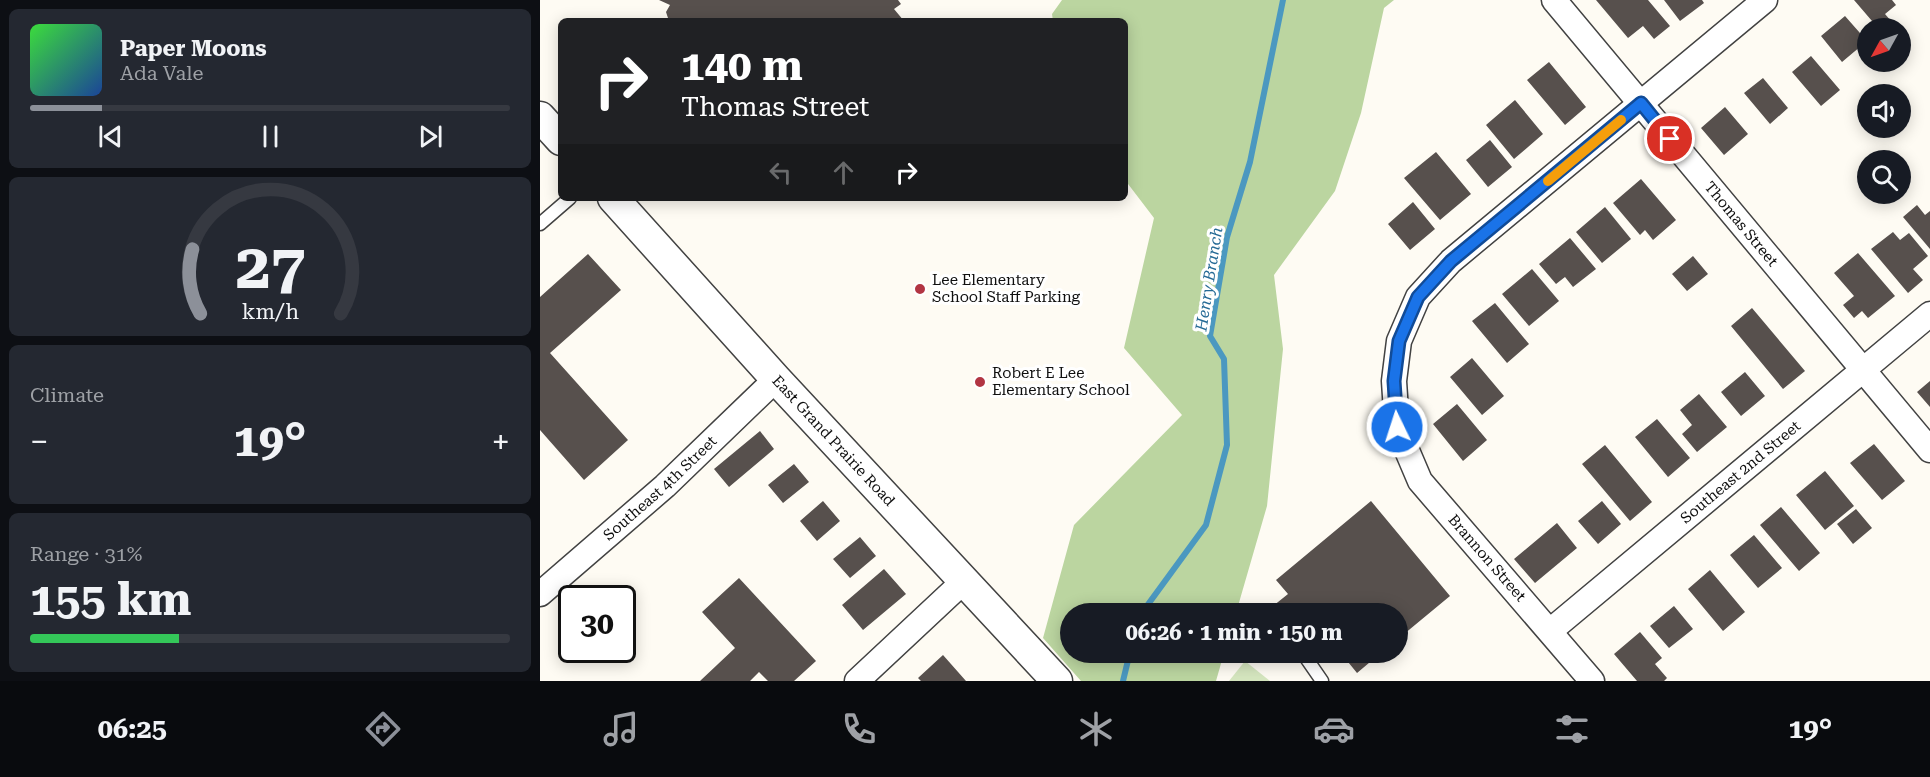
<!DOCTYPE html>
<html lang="en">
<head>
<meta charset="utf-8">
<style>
	:root { --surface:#171b24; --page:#242831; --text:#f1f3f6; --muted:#9ea1a6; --line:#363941; --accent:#8c9099 }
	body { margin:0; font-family:"Roboto Serif",serif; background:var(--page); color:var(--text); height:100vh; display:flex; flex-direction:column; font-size:22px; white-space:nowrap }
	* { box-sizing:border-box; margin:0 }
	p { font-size:20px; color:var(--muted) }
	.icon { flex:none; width:33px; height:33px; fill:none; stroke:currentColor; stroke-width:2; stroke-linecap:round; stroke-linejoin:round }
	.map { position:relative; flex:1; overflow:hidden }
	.sheet { display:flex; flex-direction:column; gap:9px; padding:9px; background:#0d0f14; width:540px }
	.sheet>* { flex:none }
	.top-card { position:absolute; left:18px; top:18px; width:570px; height:183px; border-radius:9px; box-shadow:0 3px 15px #0003; background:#202124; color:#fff; overflow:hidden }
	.needle { width:39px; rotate:230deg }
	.tools { position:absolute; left:1317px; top:18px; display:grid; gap:12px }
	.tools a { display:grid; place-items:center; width:54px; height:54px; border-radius:50%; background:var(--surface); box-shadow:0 3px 15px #0003; font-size:30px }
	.speed { position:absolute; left:18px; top:585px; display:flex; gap:12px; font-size:30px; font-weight:700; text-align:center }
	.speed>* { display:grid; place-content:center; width:78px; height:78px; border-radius:50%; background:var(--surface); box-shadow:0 3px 15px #0003; line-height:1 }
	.speed .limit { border:3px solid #111; border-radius:9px; background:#fff; color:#111 }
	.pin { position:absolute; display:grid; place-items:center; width:51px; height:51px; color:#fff; margin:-26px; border:3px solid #fff; border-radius:50%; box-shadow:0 2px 6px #0007 }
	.me { position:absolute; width:66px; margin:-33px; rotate:356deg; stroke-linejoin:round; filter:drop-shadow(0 0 4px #0008) }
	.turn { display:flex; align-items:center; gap:21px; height:126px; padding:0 24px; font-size:27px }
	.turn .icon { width:78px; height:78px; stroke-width:2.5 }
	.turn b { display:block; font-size:42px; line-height:51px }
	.lanes { display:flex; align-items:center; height:57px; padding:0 24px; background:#0003; justify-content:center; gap:30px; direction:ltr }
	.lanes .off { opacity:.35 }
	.big { font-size:45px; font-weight:700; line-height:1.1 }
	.sheet .card { flex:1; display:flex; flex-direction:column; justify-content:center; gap:9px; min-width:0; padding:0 21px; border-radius:9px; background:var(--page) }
	.sheet .dial { align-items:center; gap:0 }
	.dial svg { height:156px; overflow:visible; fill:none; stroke:var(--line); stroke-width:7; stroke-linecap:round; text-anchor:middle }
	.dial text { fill:var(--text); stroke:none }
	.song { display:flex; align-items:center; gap:18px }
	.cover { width:72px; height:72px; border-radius:9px; background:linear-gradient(135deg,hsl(120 70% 55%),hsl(220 70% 35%)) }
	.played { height:6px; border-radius:3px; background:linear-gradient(90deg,var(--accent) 15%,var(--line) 15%) }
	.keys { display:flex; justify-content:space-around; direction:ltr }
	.heat { display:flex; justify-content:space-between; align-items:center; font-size:33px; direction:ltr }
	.charge { height:9px; border-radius:4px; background:linear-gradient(90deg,#34c759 31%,var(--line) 0) }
	.trip { position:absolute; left:520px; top:603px; width:348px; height:60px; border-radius:30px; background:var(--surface); box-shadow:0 3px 15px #0003; font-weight:700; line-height:60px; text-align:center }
	.dock { display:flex; height:96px; justify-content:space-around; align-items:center; background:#090b0e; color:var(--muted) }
	.dock .icon { width:42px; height:42px }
	.dock .active { color:var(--accent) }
	.dock b { font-size:27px; color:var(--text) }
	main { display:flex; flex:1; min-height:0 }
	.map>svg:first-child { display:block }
	.green { fill:#d5e6bf }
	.forest { fill:#bbd5a0 }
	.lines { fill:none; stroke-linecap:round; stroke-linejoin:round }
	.stream { stroke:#4b98c0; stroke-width:6 }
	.building { fill:#57504d }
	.service-casing { stroke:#424242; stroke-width:15 }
	.minor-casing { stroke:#424242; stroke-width:27 }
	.tertiary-casing { stroke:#424242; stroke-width:33 }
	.service { stroke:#fff; stroke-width:12 }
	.minor { stroke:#fff; stroke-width:24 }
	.tertiary { stroke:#fff; stroke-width:30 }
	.route-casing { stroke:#114b97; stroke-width:15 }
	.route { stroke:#1a73e8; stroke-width:10 }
	.slow { stroke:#f59e0b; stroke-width:10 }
	.poi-dot { fill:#b23542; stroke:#fff; stroke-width:2 }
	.labels { text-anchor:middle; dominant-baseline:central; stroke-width:6; stroke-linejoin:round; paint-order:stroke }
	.street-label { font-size:15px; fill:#0f0f0f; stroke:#fff }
	.poi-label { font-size:15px; fill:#0f0f0f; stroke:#fff; text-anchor:start }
	.water-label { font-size:16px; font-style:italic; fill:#256a95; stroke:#fff }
</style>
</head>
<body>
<main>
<section class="sheet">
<div class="card">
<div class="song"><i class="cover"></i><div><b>Paper Moons</b><p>Ada Vale</p></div></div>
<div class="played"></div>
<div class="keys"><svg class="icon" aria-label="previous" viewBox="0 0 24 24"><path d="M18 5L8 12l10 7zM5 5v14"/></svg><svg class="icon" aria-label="pause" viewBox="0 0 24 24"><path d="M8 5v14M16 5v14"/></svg><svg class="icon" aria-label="next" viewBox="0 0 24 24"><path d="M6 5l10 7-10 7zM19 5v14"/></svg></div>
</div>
<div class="card dial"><svg viewBox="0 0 100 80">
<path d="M14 69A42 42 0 1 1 86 69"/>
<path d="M14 69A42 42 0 0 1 10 36" stroke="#8c9099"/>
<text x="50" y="56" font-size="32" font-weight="700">27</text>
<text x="50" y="72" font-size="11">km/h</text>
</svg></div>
<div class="card"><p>Climate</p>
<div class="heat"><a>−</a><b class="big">19°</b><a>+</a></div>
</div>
<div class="card"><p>Range · 31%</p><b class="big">155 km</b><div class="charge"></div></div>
</section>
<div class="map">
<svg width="1390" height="681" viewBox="0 0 1390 681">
	<rect width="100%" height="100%" fill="#fefbf3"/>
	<path class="green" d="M705 661 730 681H689Z"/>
	<path class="forest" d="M522 0H854L844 8 821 113 795 191 734 275 743 349 727 506 696 613 531 614V652L684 653 676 681H541L503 638 534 525 642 415 584 348 614 218 585 180V21H513L512 14Z"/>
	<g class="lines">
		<path class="stream" d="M601 614 666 525 687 445 684 359 670 336 687 237 710 162 743 0
			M583 681 590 652"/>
	</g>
	<path class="building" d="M119 0H358L361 4 354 9 364 21H129L126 12 130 5Z
		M1056 0H1108L1130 26 1114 39 1103 26 1088 38Z
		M1124 0H1162L1164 3 1140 21Z
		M1314 0H1352L1356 5 1345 14 1357 28H1338Z
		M1305 16 1327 41 1302 62 1281 36Z
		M1271 56 1300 90 1281 106 1252 72Z
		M1009 62 1046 107 1025 125 987 80Z
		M1223 78 1248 108 1230 124 1204 93Z
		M975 100 1003 134 974 159 946 125Z
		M1185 107 1208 134 1184 155 1161 128Z
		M950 140 972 167 948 187 926 160Z
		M896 152 931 194 900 220 864 178Z
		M1101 179 1136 220 1113 240 1105 230 1100 235 1073 203Z
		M873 202 895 229 870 250 848 224Z
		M1377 205 1385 215 1390 211V249L1363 217Z
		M1065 207 1091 239 1062 263 1036 232Z
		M1353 232 1360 240 1369 233 1388 256 1373 269 1383 280 1368 293 1331 249Z
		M1030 238 1056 269 1033 287 1025 277 1016 284 999 264Z
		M1318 253 1355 296 1328 318 1322 311 1314 318 1303 305 1314 296 1294 273Z
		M48 254 81 290 10 353 88 440 44 480 0 430V297Z
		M1153 256 1168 274 1147 291 1132 274Z
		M992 269 1019 301 989 326 962 294Z
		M955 303 989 344 967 363 932 321Z
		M1212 308 1265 371 1243 389 1191 326Z
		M932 358 964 396 942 415 910 377Z
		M1205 372 1225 396 1201 416 1181 392Z
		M1390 381V407L1377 392Z
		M1159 394 1187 427 1157 452 1142 434 1152 425 1140 410Z
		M917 404 947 440 923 461 893 424Z
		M1117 419 1150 458 1128 477 1095 437Z
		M220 431 234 449 189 487 174 469Z
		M1334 444 1365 481 1342 500 1310 463Z
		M1065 445 1112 502 1090 521 1042 464Z
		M254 464 269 482 243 503 228 485Z
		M1285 471 1314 506 1285 530 1256 495Z
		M283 501 300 521 277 541 260 521Z
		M831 501 910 596 858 639V614H739L733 606 748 594 736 580Z
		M1062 501 1081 524 1058 544 1038 521Z
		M1241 507 1280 553 1259 571 1220 525Z
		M1316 509 1332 528 1313 544 1297 524Z
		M1017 523 1037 548 995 583 974 559Z
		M1214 535 1242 568 1218 588 1190 555Z
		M320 537 336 556 310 578 293 559Z
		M344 569 366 594 323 630 302 605Z
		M1170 570 1205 612 1183 631 1148 589Z
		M199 578 276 661 254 681H228L219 672 210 681H160L195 648 162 612Z
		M1134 606 1153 629 1129 648 1110 626Z
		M1100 632 1122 658 1115 664 1127 678 1124 681H1097L1074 654Z
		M800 652H842L817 673Z
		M403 655 426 681H381L378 678Z"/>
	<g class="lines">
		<g class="service-casing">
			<path id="service" d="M0 224 30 198
				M762 652 782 681"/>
		</g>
		<g class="minor-casing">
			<g id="minor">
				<path id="s1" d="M1014 0 1390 450"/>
				<path id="s2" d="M0 594 125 486 236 379"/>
				<path id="s3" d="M1010 631 1390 314"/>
				<path d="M317 681 424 581"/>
				<path d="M1052 681 880 481 857 427 854 381 859 341 878 297 911 261 1225 0"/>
			</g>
		</g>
		<g class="tertiary-casing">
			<g id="tertiary">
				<path d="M0 117 21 140"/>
				<path id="s4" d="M73 198 236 379 517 681"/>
			</g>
		</g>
		<use href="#service" class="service"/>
		<use href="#minor" class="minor"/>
		<use href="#tertiary" class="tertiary"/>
	</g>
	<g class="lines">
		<g class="route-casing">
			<path id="route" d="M857 427 854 381 859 341 878 297 911 261 1101 103 1130 139"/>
		</g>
		<use href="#route" class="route"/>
		<path class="slow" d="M1008 181 1081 120"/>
	</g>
	<g class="poi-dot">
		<circle cx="380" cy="289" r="6"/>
		<circle cx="440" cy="382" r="6"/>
	</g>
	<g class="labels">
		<g class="street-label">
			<text stroke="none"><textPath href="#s1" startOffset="292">Thomas Street</textPath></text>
			<text stroke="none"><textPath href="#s4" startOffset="328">East Grand Prairie Road</textPath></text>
			<text stroke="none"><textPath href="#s3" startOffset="248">Southeast 2nd Street</textPath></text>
			<text stroke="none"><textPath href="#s2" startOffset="160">Southeast 4th Street</textPath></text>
			<text transform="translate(947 558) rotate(49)">Brannon Street</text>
		</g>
		<g class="poi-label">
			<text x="392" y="280">Lee Elementary<tspan x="392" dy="17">School Staff Parking</tspan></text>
			<text x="452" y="373">Robert E Lee<tspan x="452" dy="17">Elementary School</tspan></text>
		</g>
		<g class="water-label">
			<text transform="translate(669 279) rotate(-81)">Henry Branch</text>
		</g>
	</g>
</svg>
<div class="tools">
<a><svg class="needle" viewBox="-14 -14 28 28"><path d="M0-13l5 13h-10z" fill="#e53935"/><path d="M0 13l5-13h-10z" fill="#9ea1a6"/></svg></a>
<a><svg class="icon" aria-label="sound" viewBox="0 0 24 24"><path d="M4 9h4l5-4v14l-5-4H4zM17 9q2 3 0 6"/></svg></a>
<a><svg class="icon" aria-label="search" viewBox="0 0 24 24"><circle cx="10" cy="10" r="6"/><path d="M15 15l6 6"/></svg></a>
</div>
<div class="speed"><div class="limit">30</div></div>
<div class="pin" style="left:1130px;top:139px;background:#d93025"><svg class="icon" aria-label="arrive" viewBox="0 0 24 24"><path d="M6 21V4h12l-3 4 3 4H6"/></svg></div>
<svg class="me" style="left:857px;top:427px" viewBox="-20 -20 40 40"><circle r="17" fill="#1a73e8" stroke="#fff" stroke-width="3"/><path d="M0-11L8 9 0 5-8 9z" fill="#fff"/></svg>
<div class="trip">06:26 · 1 min · 150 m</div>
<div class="top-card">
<div class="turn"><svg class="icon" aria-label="right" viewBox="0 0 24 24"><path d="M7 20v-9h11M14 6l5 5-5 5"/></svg><div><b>140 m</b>Thomas Street</div></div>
<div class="lanes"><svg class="icon off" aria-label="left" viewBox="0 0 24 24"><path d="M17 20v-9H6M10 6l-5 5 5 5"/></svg><svg class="icon off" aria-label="ahead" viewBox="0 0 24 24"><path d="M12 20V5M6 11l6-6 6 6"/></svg><svg class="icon" aria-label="right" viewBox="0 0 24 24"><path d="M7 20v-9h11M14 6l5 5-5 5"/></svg></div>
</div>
</div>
</main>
<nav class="dock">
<b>06:25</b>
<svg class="icon active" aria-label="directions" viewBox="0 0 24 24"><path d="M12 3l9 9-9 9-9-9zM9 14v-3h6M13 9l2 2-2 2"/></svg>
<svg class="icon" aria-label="music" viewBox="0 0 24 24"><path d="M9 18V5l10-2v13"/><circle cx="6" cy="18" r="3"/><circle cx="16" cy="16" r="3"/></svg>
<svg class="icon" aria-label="phone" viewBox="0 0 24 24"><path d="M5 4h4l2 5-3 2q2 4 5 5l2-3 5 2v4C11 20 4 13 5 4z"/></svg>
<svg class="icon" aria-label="climate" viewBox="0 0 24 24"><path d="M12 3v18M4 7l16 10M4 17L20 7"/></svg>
<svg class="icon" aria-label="car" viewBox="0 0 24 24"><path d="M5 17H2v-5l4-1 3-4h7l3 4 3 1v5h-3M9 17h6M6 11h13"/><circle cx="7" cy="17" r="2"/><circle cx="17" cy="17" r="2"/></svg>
<svg class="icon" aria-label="filters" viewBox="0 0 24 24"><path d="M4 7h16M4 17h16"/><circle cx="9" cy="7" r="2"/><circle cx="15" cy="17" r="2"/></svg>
<b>19°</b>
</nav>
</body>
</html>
